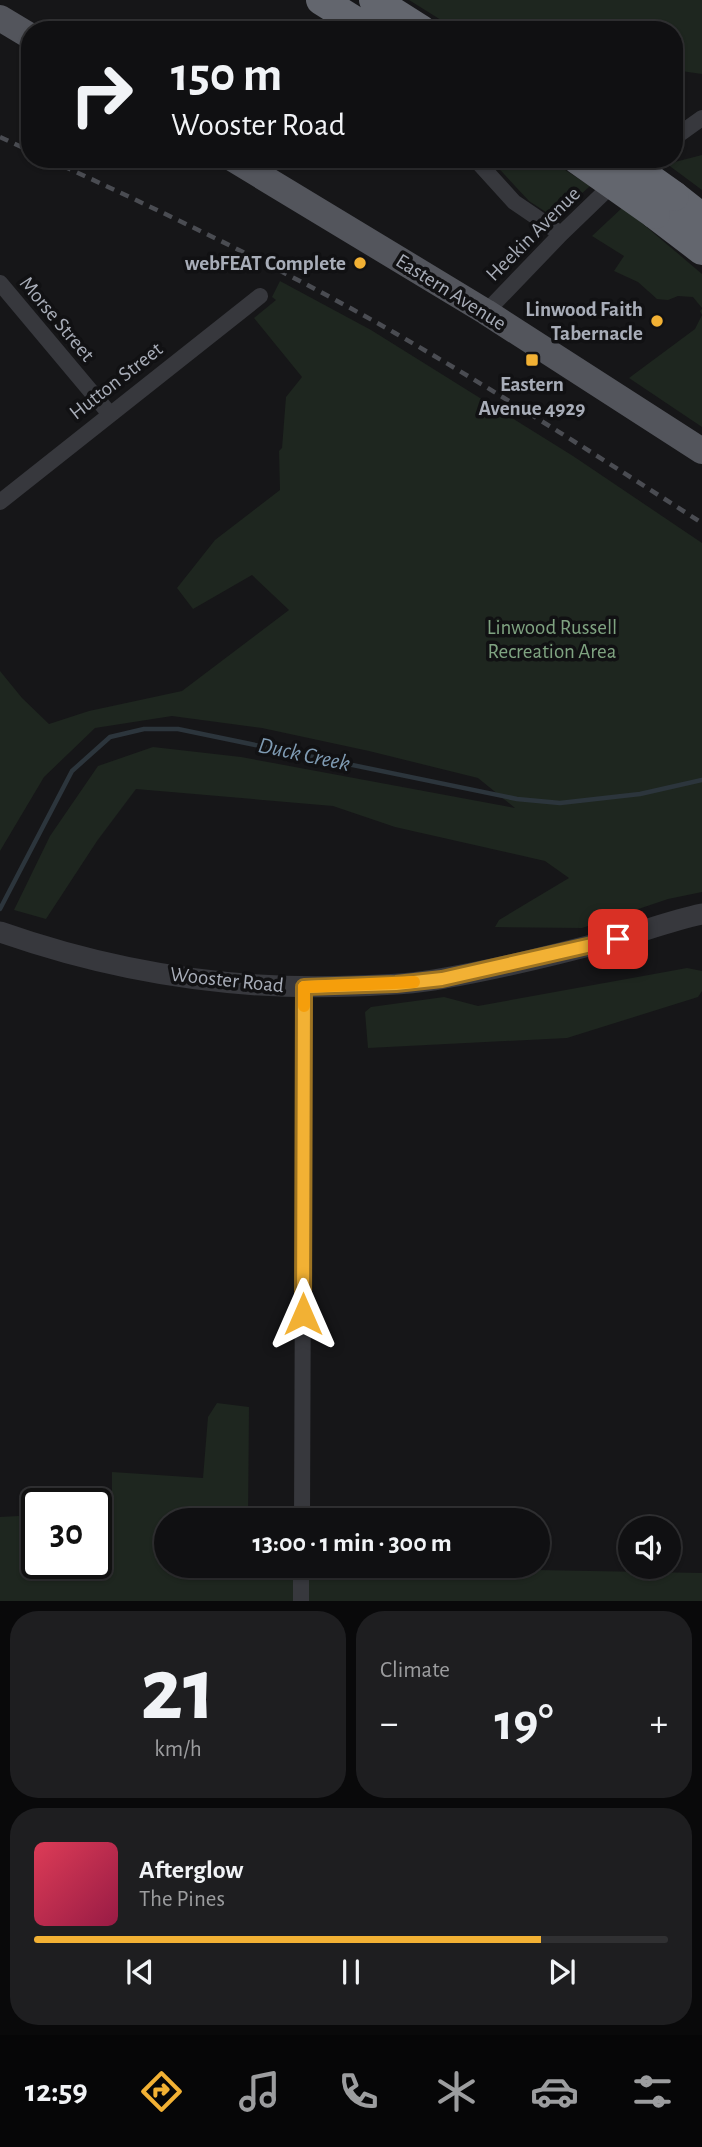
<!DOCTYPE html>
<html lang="en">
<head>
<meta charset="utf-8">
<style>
	:root { --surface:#101012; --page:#1e1e20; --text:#f1f3f6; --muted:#9c9d9f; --line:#303032; --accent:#f2b134 }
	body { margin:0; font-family:"Alegreya Sans",sans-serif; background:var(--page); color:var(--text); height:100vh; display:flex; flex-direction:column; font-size:26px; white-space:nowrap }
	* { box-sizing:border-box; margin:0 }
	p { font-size:23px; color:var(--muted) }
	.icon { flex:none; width:38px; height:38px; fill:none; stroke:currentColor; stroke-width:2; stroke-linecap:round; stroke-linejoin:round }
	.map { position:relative; height:1601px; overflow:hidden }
	.details { display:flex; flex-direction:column; gap:10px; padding:10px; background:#09090a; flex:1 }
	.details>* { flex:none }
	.top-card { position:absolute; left:21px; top:21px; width:662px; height:147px; border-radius:28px; box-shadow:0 2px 5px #0004,0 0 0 2px var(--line); background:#101012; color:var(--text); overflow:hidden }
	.controls { position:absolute; left:618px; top:1516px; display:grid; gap:14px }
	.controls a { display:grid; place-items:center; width:63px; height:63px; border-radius:50%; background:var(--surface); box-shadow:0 2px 5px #0004,0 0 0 2px var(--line); font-size:35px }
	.speed { position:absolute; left:21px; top:1488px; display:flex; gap:14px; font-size:35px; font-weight:700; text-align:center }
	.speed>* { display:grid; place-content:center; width:91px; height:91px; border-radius:50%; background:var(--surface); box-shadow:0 2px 5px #0004,0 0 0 2px var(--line); line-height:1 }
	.speed .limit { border:4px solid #111; border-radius:10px; background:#fff; color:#111 }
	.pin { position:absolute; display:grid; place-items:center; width:60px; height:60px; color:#fff; margin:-30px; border-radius:14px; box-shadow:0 4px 10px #0006 }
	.me { position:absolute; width:77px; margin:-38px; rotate:0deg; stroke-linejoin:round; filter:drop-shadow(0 0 5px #0008) }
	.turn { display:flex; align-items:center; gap:24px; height:147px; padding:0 35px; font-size:32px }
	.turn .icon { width:91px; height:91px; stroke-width:2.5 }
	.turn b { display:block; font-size:49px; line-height:60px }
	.big { font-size:52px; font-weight:700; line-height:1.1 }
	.details .widget { flex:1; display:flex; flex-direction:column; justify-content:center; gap:10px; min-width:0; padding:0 24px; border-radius:28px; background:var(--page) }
	.details .dial { align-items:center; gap:0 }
	.dial b { font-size:91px; line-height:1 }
	.song { display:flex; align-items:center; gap:21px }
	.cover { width:84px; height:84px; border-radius:10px; background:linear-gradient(135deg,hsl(350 70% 55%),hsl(340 70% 35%)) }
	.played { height:7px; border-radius:4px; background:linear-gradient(90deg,var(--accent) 80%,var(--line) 80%) }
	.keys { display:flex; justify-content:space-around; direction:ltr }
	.heat { display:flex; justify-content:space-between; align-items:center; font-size:38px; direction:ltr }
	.details .tiles { flex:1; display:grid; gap:10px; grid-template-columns:1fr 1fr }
	.widget:last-child { grid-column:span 2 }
	.trip { position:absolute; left:154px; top:1508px; width:396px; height:70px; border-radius:35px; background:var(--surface); box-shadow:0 2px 5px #0004,0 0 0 2px var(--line); font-weight:700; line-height:70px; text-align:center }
	.dock { display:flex; height:112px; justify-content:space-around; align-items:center; background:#060607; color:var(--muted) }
	.dock .icon { width:49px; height:49px }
	.dock .selected { color:var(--accent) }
	.dock b { font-size:32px; color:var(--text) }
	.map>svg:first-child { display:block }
	.green { fill:#1e261f }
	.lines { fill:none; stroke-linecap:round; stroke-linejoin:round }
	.stream { stroke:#2c353c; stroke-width:4.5 }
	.minor { stroke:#37383d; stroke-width:16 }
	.tertiary { stroke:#37383d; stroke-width:21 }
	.primary { stroke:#53555c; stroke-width:26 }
	.motorway { stroke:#63666e; stroke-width:30 }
	.rail { stroke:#4a4c52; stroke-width:4.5; stroke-dasharray:9 7; stroke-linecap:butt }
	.motorway-bridge { stroke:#63666e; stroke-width:30 }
	.route-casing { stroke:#9d7322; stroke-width:18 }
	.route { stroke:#f2b134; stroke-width:12 }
	.slow { stroke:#f59e0b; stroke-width:12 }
	.poi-dot { fill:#f2b134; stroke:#111113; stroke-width:2.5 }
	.labels { text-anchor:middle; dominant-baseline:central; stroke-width:7; stroke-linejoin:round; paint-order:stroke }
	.street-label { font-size:21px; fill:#a8adb8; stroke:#111113 }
	.poi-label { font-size:21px; font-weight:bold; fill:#a8adb8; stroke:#111113; text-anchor:end }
	.park-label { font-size:21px; fill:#7fa381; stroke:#111113 }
	.water-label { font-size:23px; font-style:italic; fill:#7f9bb3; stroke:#111113 }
</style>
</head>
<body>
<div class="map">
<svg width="702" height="1601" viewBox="0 0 702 1601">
	<rect width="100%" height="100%" fill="#161618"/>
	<path class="green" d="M409 0H702V74L674 70V30H457Z
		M702 155V190L667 164Z
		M490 159H548L590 186 555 218 529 201Z
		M623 207 702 274V308L693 297 678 296 668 300 657 299 638 282 614 271 624 256 592 236Z
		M280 281 371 330 573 456 702 543V892L668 899 582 928 495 927 499 920 569 878 545 861 395 827 333 806 136 789 97 841 46 919 14 910 50 836 98 766 153 747 241 757 515 808 478 778 369 751 262 728 172 716 95 728 44 777 0 851V671L22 698 49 724 89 711 182 691 289 610 252 575 193 609 177 588 215 540 280 490 279 451 282 448 286 397 302 377 254 318 276 300 272 297Z
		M702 309V427L629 378 695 329 702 315 700 311Z
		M687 968 702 971V991L698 997 567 1038 368 1048 365 1012 371 1007 444 997 478 1006Z
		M217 1403 249 1407 248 1521H166V1566H324L702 1573V1601H0V1517L37 1515V1563H96V1511L112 1510V1472L203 1478 208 1417Z"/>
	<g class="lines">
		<path class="stream" d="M0 909 72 771 110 737 144 729H178L517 799 560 803 640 794 702 780"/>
		<path class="minor" d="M674 138 702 118
			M475 159 514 202 561 234
			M0 283 109 413
			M486 312 561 234 617 180
			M0 502 260 296
			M302 1521 304 987
			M301 1601V1566"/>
		<path class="tertiary" d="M0 932C114 972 234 991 355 986 385 985 415 984 445 978 502 968 559 954 615 939 644 931 673 920 702 914"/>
		<path class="primary" d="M0 18 30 36
			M233 159 486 312 702 451"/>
		<path class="motorway" d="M321 0 369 30
			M374 0 421 30
			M674 196 702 218
			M655 214 702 250"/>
		<path class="rail" d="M0 137 30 151
			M48 159C165 213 283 269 395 333 499 393 601 458 702 523"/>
		<path class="motorway-bridge" d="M577 159 655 214
			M622 159 674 196"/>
	</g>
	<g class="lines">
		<g class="route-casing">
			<path id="route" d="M303 1314 304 987 396 984 442 979 618 939"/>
		</g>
		<use href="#route" class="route"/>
		<path class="slow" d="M304 1006V987L414 982"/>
	</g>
	<g class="poi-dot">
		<circle cx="360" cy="263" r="7"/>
		<circle cx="657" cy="321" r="7"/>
		<rect x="525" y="353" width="14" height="14" rx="3.5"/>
	</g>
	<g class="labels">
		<g class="street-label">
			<text transform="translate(533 234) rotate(-45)">Heekin Avenue</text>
			<text transform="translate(451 292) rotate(32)">Eastern Avenue</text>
			<text transform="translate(57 319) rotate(50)">Morse Street</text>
			<text transform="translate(116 381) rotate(-38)">Hutton Street</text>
			<text transform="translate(227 980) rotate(6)">Wooster Road</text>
		</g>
		<g class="poi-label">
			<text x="346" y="263">webFEAT Complete</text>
			<text x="643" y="309">Linwood Faith<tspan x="643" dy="24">Tabernacle</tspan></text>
			<text x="532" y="384" text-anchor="middle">Eastern<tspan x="532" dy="24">Avenue 4929</tspan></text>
		</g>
		<g class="park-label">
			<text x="552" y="627">Linwood Russell<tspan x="552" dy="24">Recreation Area</tspan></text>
		</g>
		<g class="water-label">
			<text transform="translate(304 755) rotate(12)">Duck Creek</text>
		</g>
	</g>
</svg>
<div class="controls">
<a><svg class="icon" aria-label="sound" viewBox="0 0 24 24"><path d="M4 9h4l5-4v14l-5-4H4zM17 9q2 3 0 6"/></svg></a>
</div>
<div class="speed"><div class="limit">30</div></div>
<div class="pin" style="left:618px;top:939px;background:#d93025"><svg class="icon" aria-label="arrive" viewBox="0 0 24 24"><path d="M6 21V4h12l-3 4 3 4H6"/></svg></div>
<svg class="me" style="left:303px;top:1314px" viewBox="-20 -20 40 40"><path d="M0-17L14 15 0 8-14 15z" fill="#f2b134" stroke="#fff" stroke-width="4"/></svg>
<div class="trip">13:00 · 1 min · 300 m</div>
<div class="top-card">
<div class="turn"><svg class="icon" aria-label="right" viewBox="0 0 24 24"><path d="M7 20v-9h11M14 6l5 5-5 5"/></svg><div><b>150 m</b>Wooster Road</div></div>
</div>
</div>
<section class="details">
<div class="tiles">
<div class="widget dial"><b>21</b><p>km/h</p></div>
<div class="widget"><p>Climate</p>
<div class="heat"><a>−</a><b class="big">19°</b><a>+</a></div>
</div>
<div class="widget">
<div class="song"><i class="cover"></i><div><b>Afterglow</b><p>The Pines</p></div></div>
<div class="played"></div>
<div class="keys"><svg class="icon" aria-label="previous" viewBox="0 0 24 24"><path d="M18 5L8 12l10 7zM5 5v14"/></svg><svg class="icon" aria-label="pause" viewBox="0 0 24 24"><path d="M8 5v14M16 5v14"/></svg><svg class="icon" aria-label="next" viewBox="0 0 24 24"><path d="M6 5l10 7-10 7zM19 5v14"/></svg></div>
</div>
</div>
</section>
<nav class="dock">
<b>12:59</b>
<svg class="icon selected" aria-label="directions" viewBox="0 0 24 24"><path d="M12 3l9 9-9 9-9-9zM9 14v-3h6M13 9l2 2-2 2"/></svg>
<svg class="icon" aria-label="music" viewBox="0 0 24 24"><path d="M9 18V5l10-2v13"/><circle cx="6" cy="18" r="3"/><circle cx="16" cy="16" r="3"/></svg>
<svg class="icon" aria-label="phone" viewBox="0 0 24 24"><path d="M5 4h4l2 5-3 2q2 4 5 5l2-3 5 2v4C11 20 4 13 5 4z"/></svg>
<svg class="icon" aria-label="climate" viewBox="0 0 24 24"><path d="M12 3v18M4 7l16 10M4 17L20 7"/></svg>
<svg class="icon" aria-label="car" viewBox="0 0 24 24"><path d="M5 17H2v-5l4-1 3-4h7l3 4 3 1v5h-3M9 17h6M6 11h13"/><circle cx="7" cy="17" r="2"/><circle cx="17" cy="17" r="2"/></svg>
<svg class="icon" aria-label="filters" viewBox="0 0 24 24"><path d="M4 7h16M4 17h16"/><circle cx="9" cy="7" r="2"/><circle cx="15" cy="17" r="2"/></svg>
</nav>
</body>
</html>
